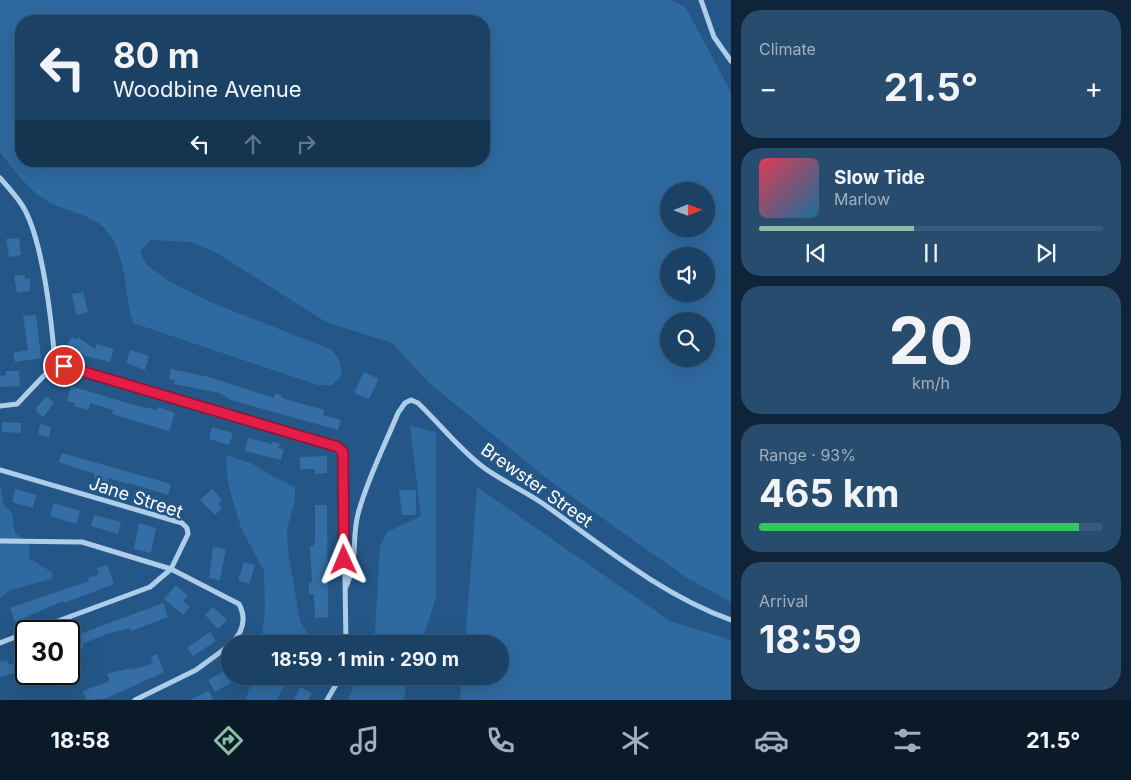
<!DOCTYPE html>
<html lang="en">
<head>
<meta charset="utf-8">
<style>
	:root { --surface:#1b4165; --page:#284c6e; --text:#f1f3f6; --muted:#a0afbf; --line:#395a79; --accent:#8abfa5 }
	body { margin:0; font-family:Inter,sans-serif; background:var(--page); color:var(--text); height:100vh; display:flex; flex-direction:column; font-size:19px; white-space:nowrap }
	* { box-sizing:border-box; margin:0 }
	p { font-size:16px; color:var(--muted) }
	.icon { flex:none; width:28px; height:28px; fill:none; stroke:currentColor; stroke-width:2; stroke-linecap:round; stroke-linejoin:round }
	.map { position:relative; flex:1; overflow:hidden }
	.panel { display:flex; flex-direction:column; gap:10px; padding:10px; background:#0f2438; width:400px }
	.panel>* { flex:none }
	.banner { position:absolute; left:15px; top:15px; width:475px; height:152px; border-radius:20px; box-shadow:0 5px 20px #0002,0 0 0 1px var(--line); background:#1b4165; color:var(--text); overflow:hidden }
	.needle { width:32px; rotate:89deg }
	.controls { position:absolute; left:660px; top:182px; display:grid; gap:10px }
	.controls a { display:grid; place-items:center; width:55px; height:55px; border-radius:50%; background:var(--surface); box-shadow:0 5px 20px #0002,0 0 0 1px var(--line); font-size:25px }
	.speed { position:absolute; left:15px; top:620px; display:flex; gap:10px; font-size:25px; font-weight:700; text-align:center }
	.speed>* { display:grid; place-content:center; width:65px; height:65px; border-radius:50%; background:var(--surface); box-shadow:0 5px 20px #0002,0 0 0 1px var(--line); line-height:1 }
	.speed .limit { border:2px solid #111; border-radius:8px; background:#fff; color:#111 }
	.pin { position:absolute; display:grid; place-items:center; width:42px; height:42px; color:#fff; margin:-21px; border:2px solid #fff; border-radius:50%; box-shadow:0 1px 5px #0007 }
	.me { position:absolute; width:55px; margin:-28px; rotate:359deg; stroke-linejoin:round; filter:drop-shadow(0 0 4px #0008) }
	.turn { display:flex; align-items:center; gap:18px; height:105px; padding:0 15px; font-size:22px }
	.turn .icon { width:65px; height:65px; stroke-width:2.5 }
	.turn b { display:block; font-size:35px; line-height:42px }
	.lanes { display:flex; align-items:center; height:48px; padding:0 15px; background:#0003; justify-content:center; gap:25px; direction:ltr }
	.lanes .off { opacity:.35 }
	.big { font-size:38px; font-weight:700; line-height:1.1 }
	.panel .tile { flex:1; display:flex; flex-direction:column; justify-content:center; gap:8px; min-width:0; padding:0 18px; border-radius:20px; background:var(--page) }
	.panel .dial { align-items:center; gap:0 }
	.dial b { font-size:65px; line-height:1 }
	.song { display:flex; align-items:center; gap:15px }
	.cover { width:60px; height:60px; border-radius:8px; background:linear-gradient(135deg,hsl(350 70% 55%),hsl(200 70% 35%)) }
	.played { height:5px; border-radius:2px; background:linear-gradient(90deg,var(--accent) 45%,var(--line) 45%) }
	.keys { display:flex; justify-content:space-around; direction:ltr }
	.heat { display:flex; justify-content:space-between; align-items:center; font-size:28px; direction:ltr }
	.charge { height:8px; border-radius:4px; background:linear-gradient(90deg,#34c759 93%,var(--line) 0) }
	.trip { position:absolute; left:221px; top:635px; width:288px; height:50px; border-radius:25px; background:var(--surface); box-shadow:0 5px 20px #0002,0 0 0 1px var(--line); font-weight:700; line-height:50px; text-align:center }
	.tab-bar { display:flex; height:80px; justify-content:space-around; align-items:center; background:#0b1a28; color:var(--muted) }
	.tab-bar .icon { width:35px; height:35px }
	.tab-bar .on { color:var(--accent) }
	.tab-bar b { font-size:22px; color:var(--text) }
	main { display:flex; flex:1; min-height:0 }
	.map>svg:first-child { display:block }
	.green { fill:#2e699f; fill-rule:evenodd }
	.building { fill:#346ea4 }
	.lines { fill:none; stroke-linecap:round; stroke-linejoin:round }
	.minor { stroke:#aecde9; stroke-width:5 }
	.route-casing { stroke:#92132f; stroke-width:12 }
	.route { stroke:#e11d48; stroke-width:9 }
	.labels { text-anchor:middle; dominant-baseline:central; stroke-width:5; stroke-linejoin:round; paint-order:stroke }
	.street-label { font-size:18px; fill:#fff; stroke:#245787 }
</style>
</head>
<body>
<main>
<div class="map">
<svg width="731" height="700" viewBox="0 0 731 700">
	<rect width="100%" height="100%" fill="#245787"/>
	<path class="green" d="M0 0H672L686 8 731 92V602L687 578 550 481 429 383 392 343 326 322 215 252 190 242 150 240 140 252 146 264 170 282 210 302 330 349 339 359 342 375 332 385H318L133 323C124 295 128 266 112 238 97 212 66 214 44 199 27 188 12 168 0 152ZM21 21H484V161H21ZM669 191H706V229H669ZM669 256H706V294H669ZM669 321H706V359H669Z
		M410 426 436 432V597L421 644H370L375 631 380 546 387 532 421 516Z
		M226 455 253 464 270 475 295 487V501L287 528 288 551 300 622 310 636 306 644H261L265 608 264 571 241 528 228 483Z
		M0 484 3 503 12 513 15 533 30 544 29 558 53 573 51 579 10 590 0 598Z
		M477 487 670 621 731 640V700H460L462 676H500V644H465Z
		M254 676H291L276 700H245Z
		M357 676H407L404 700H348Z"/>
	<path class="building" d="M19 238 21 255 9 257 6 239Z
		M24 275 25 279 30 278V291L17 293 14 276Z
		M83 292 88 312 76 315 72 294Z
		M36 315 41 358 15 362 13 353 28 350 23 316Z
		M72 337 76 340 78 337 95 349 97 344 114 349 110 362 82 355 67 344Z
		M130 350 149 356 145 370 126 363Z
		M171 369 209 377 274 398 276 393 282 396V398L324 410 323 415 341 420 338 430 231 400 219 393 174 384 175 380 169 379Z
		M6 371H19L20 386 0 387V376L6 375Z
		M364 372 379 379 369 399 354 393Z
		M71 386 134 405 157 410 158 407 175 413 169 431 112 414 113 410 90 403 88 410 74 406 75 403 67 401Z
		M46 396 54 403 43 417 35 410Z
		M2 422 21 423V433L2 432Z
		M40 424 51 427 49 437 38 435Z
		M212 427 233 433 229 445 209 439Z
		M248 438 272 444V442L280 444 278 448 284 449 281 460 245 451Z
		M62 453 171 484 168 495 129 483 128 484 108 478 107 482 94 478 95 474 59 462Z
		M327 456V473L315 474 314 469H300V457Z
		M15 489 36 495 33 508 12 502Z
		M212 489 222 500 218 504 222 508 215 515 200 500Z
		M399 490H416V515H402Z
		M54 503 80 511 76 524 50 516Z
		M315 505H327L328 617 315 618 314 594H309V582H312L310 546H313L315 541Z
		M94 515 121 522 118 534 91 526Z
		M139 523 156 528 151 553 134 549Z
		M213 547 226 549 220 580 209 578Z
		M244 562 255 565 249 584 238 580Z
		M107 565 114 584 64 603 63 601 15 622 10 608 89 581 88 578 99 574 97 568Z
		M176 585 188 596 183 601 190 607 183 615 164 599Z
		M163 603 168 617 131 631 130 628 110 633 82 644 84 648 72 652 69 638Z
		M213 607 227 620 218 629 205 615Z
		M210 632 216 641 193 656 187 648Z
		M157 654 164 672 107 698 87 700 83 691 110 681 107 674 131 668 132 670 153 663 151 657Z
		M26 659V669L0 677V662L7 660 9 665Z
		M224 671 231 683 215 692 208 680Z
		M300 687 312 693 308 700H294Z
		M209 691 213 700H189Z"/>
	<g class="lines">
		<path class="minor" d="M701 0 714 37 731 61
			M0 178C8 187 16 196 22 205 43 238 52 324 55 364
			M55 364 338 447 343 452 346 644
			M0 406 17 404 55 364
			M0 470 182 523 187 528 188 534 171 569 150 587 31 631
			M0 541 82 542 171 569 239 604C247 619 243 632 231 644
			M345 589C359 560 351 542 358 514 367 480 384 447 398 413L405 403 411 400 418 403C440 424 459 449 483 467 502 481 525 491 545 505 604 547 662 595 731 620
			M0 643 26 633
			M135 700 196 670 230 645
			M327 700 341 676"/>
	</g>
	<g class="lines">
		<g class="route-casing">
			<path id="route" d="M64 366 338 447 343 452 344 560"/>
		</g>
		<use href="#route" class="route"/>
	</g>
	<g class="labels">
		<g class="street-label">
			<text transform="translate(537 485) rotate(35)">Brewster Street</text>
			<text transform="translate(136 497) rotate(18)">Jane Street</text>
		</g>
	</g>
</svg>
<div class="controls">
<a><svg class="needle" viewBox="-14 -14 28 28"><path d="M0-13l5 13h-10z" fill="#e53935"/><path d="M0 13l5-13h-10z" fill="#a0afbf"/></svg></a>
<a><svg class="icon" aria-label="sound" viewBox="0 0 24 24"><path d="M4 9h4l5-4v14l-5-4H4zM17 9q2 3 0 6"/></svg></a>
<a><svg class="icon" aria-label="search" viewBox="0 0 24 24"><circle cx="10" cy="10" r="6"/><path d="M15 15l6 6"/></svg></a>
</div>
<div class="speed"><div class="limit">30</div></div>
<div class="pin" style="left:64px;top:366px;background:#d93025"><svg class="icon" aria-label="arrive" viewBox="0 0 24 24"><path d="M6 21V4h12l-3 4 3 4H6"/></svg></div>
<svg class="me" style="left:344px;top:560px" viewBox="-20 -20 40 40"><path d="M0-17L14 15 0 8-14 15z" fill="#e11d48" stroke="#fff" stroke-width="4"/></svg>
<div class="trip">18:59 · 1 min · 290 m</div>
<div class="banner">
<div class="turn"><svg class="icon" aria-label="left" viewBox="0 0 24 24"><path d="M17 20v-9H6M10 6l-5 5 5 5"/></svg><div><b>80 m</b>Woodbine Avenue</div></div>
<div class="lanes"><svg class="icon" aria-label="left" viewBox="0 0 24 24"><path d="M17 20v-9H6M10 6l-5 5 5 5"/></svg><svg class="icon off" aria-label="ahead" viewBox="0 0 24 24"><path d="M12 20V5M6 11l6-6 6 6"/></svg><svg class="icon off" aria-label="right" viewBox="0 0 24 24"><path d="M7 20v-9h11M14 6l5 5-5 5"/></svg></div>
</div>
</div>
<section class="panel">
<div class="tile"><p>Climate</p>
<div class="heat"><a>−</a><b class="big">21.5°</b><a>+</a></div>
</div>
<div class="tile">
<div class="song"><i class="cover"></i><div><b>Slow Tide</b><p>Marlow</p></div></div>
<div class="played"></div>
<div class="keys"><svg class="icon" aria-label="previous" viewBox="0 0 24 24"><path d="M18 5L8 12l10 7zM5 5v14"/></svg><svg class="icon" aria-label="pause" viewBox="0 0 24 24"><path d="M8 5v14M16 5v14"/></svg><svg class="icon" aria-label="next" viewBox="0 0 24 24"><path d="M6 5l10 7-10 7zM19 5v14"/></svg></div>
</div>
<div class="tile dial"><b>20</b><p>km/h</p></div>
<div class="tile"><p>Range · 93%</p><b class="big">465 km</b><div class="charge"></div></div>
<div class="tile"><p>Arrival</p><b class="big">18:59</b></div>
</section>
</main>
<nav class="tab-bar">
<b>18:58</b>
<svg class="icon on" aria-label="directions" viewBox="0 0 24 24"><path d="M12 3l9 9-9 9-9-9zM9 14v-3h6M13 9l2 2-2 2"/></svg>
<svg class="icon" aria-label="music" viewBox="0 0 24 24"><path d="M9 18V5l10-2v13"/><circle cx="6" cy="18" r="3"/><circle cx="16" cy="16" r="3"/></svg>
<svg class="icon" aria-label="phone" viewBox="0 0 24 24"><path d="M5 4h4l2 5-3 2q2 4 5 5l2-3 5 2v4C11 20 4 13 5 4z"/></svg>
<svg class="icon" aria-label="climate" viewBox="0 0 24 24"><path d="M12 3v18M4 7l16 10M4 17L20 7"/></svg>
<svg class="icon" aria-label="car" viewBox="0 0 24 24"><path d="M5 17H2v-5l4-1 3-4h7l3 4 3 1v5h-3M9 17h6M6 11h13"/><circle cx="7" cy="17" r="2"/><circle cx="17" cy="17" r="2"/></svg>
<svg class="icon" aria-label="filters" viewBox="0 0 24 24"><path d="M4 7h16M4 17h16"/><circle cx="9" cy="7" r="2"/><circle cx="15" cy="17" r="2"/></svg>
<b>21.5°</b>
</nav>
</body>
</html>
